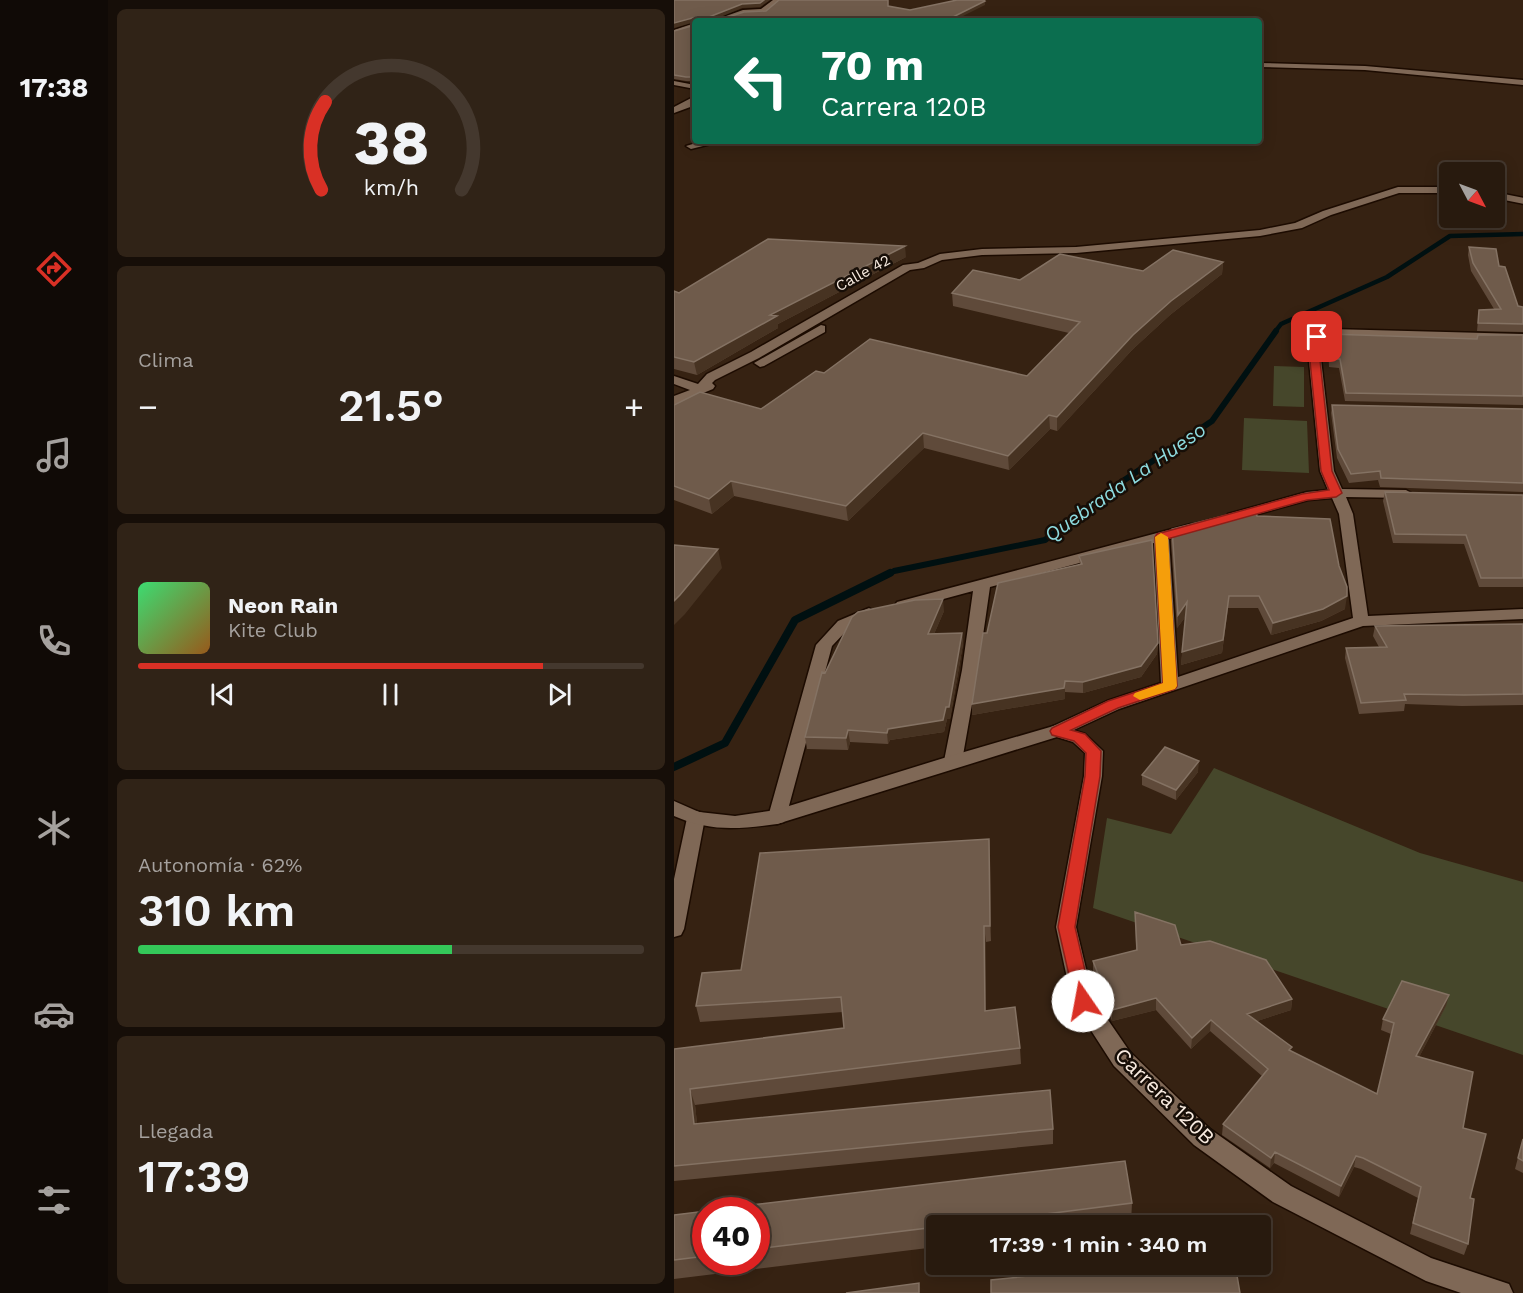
<!DOCTYPE html>
<html lang="es">
<head>
<meta charset="utf-8">
<style>
	:root { --surface:#281a0e; --page:#302317; --text:#f1f3f6; --muted:#a5a19e; --line:#44382e; --accent:#d93025 }
	body { margin:0; font-family:"Work Sans",sans-serif; background:var(--page); color:var(--text); height:100vh; display:flex; flex-direction:column; font-size:22px; white-space:nowrap }
	* { box-sizing:border-box; margin:0 }
	p { font-size:20px; color:var(--muted) }
	.icon { flex:none; width:33px; height:33px; fill:none; stroke:currentColor; stroke-width:2; stroke-linecap:round; stroke-linejoin:round }
	.map { position:relative; flex:1; overflow:hidden }
	.details { display:flex; flex-direction:column; gap:9px; padding:9px; background:#160e08; width:566px }
	.details>* { flex:none }
	.guide { position:absolute; left:18px; top:18px; width:570px; height:126px; border-radius:6px; box-shadow:0 3px 15px #0003,0 0 0 2px var(--line); background:#0b6e4f; color:#fff; overflow:hidden }
	.needle { width:39px; rotate:131deg }
	.buttons { position:absolute; left:765px; top:162px; display:grid; gap:12px }
	.buttons a { display:grid; place-items:center; width:66px; height:66px; border-radius:6px; background:var(--surface); box-shadow:0 3px 15px #0003,0 0 0 2px var(--line); font-size:30px }
	.speed { position:absolute; left:18px; top:1197px; display:flex; gap:12px; font-size:30px; font-weight:700; text-align:center }
	.speed>* { display:grid; place-content:center; width:78px; height:78px; border-radius:50%; background:var(--surface); box-shadow:0 3px 15px #0003,0 0 0 2px var(--line); line-height:1 }
	.speed .limit { border:9px solid #d22; background:#fff; color:#111 }
	.pin { position:absolute; display:grid; place-items:center; width:51px; height:51px; color:#fff; margin:-26px; border-radius:12px; box-shadow:0 3px 9px #0006 }
	.me { position:absolute; width:66px; margin:-33px; rotate:348deg; stroke-linejoin:round; filter:drop-shadow(0 0 4px #0008) }
	.turn { display:flex; align-items:center; gap:21px; height:126px; padding:0 30px; font-size:27px }
	.turn .icon { width:78px; height:78px; stroke-width:2.5 }
	.turn b { display:block; font-size:42px; line-height:51px }
	.big { font-size:45px; font-weight:600; line-height:1.1 }
	.details .card { flex:1; display:flex; flex-direction:column; justify-content:center; gap:9px; min-width:0; padding:0 21px; border-radius:9px; background:var(--page) }
	.details .dial { align-items:center; gap:0 }
	.dial svg { height:156px; overflow:visible; fill:none; stroke:var(--line); stroke-width:7; stroke-linecap:round; text-anchor:middle }
	.dial text { fill:var(--text); stroke:none }
	.song { display:flex; align-items:center; gap:18px }
	.cover { width:72px; height:72px; border-radius:9px; background:linear-gradient(135deg,hsl(140 70% 55%),hsl(30 70% 35%)) }
	.played { height:6px; border-radius:3px; background:linear-gradient(90deg,var(--accent) 80%,var(--line) 80%) }
	.keys { display:flex; justify-content:space-around; direction:ltr }
	.heat { display:flex; justify-content:space-between; align-items:center; font-size:33px; direction:ltr }
	.charge { height:9px; border-radius:4px; background:linear-gradient(90deg,#34c759 62%,var(--line) 0) }
	.trip { position:absolute; left:252px; top:1215px; width:345px; height:60px; border-radius:6px; background:var(--surface); box-shadow:0 3px 15px #0003,0 0 0 2px var(--line); font-weight:600; line-height:60px; text-align:center }
	main { display:flex; flex:1; min-height:0 }
	.tabs { display:flex; flex-direction:column; width:108px; justify-content:space-around; align-items:center; background:#100a06; color:var(--muted) }
	.tabs .icon { width:42px; height:42px }
	.tabs .on { color:var(--accent) }
	.tabs b { font-size:27px; color:var(--text) }
	.map>svg:first-child { display:block }
	.green { fill:#46472b }
	.lines { fill:none; stroke-linecap:round; stroke-linejoin:round }
	.stream-far2 { stroke:#001011; stroke-width:4.5 }
	.stream-far1 { stroke:#001011; stroke-width:6 }
	.stream { stroke:#001011; stroke-width:8 }
	.pedestrian-casing { stroke:#1c0b00; stroke-width:3 }
	.minor-casing { stroke:#1c0b00; stroke-width:3 }
	.tertiary-casing { stroke:#1c0b00; stroke-width:3 }
	.pedestrian { fill:#7f6856; fill-rule:evenodd }
	.minor { fill:#7f6856; fill-rule:evenodd }
	.tertiary { fill:#7f6856; fill-rule:evenodd }
	.wall { fill:#5f4a3a }
	.shaded-wall { fill:#473322 }
	.building { fill:#6f5b4b; stroke:#847263; stroke-width:1.5 }
	.route { fill:#d93025; stroke:#8d1f18; stroke-width:1.5 }
	.slow { fill:#f59e0b }
	.labels { text-anchor:middle; dominant-baseline:central; stroke-width:5; stroke-linejoin:round; paint-order:stroke }
	.far-street-label { font-size:15px; fill:#f8ebe0; stroke:#170e07 }
	.water-label { font-size:20px; font-style:italic; fill:#8ddbdf; stroke:#170e07 }
	.near-street-label { font-size:21px; fill:#f8ebe0; stroke:#170e07 }
</style>
</head>
<body>
<main>
<nav class="tabs">
<b>17:38</b>
<svg class="icon on" aria-label="directions" viewBox="0 0 24 24"><path d="M12 3l9 9-9 9-9-9zM9 14v-3h6M13 9l2 2-2 2"/></svg>
<svg class="icon" aria-label="music" viewBox="0 0 24 24"><path d="M9 18V5l10-2v13"/><circle cx="6" cy="18" r="3"/><circle cx="16" cy="16" r="3"/></svg>
<svg class="icon" aria-label="phone" viewBox="0 0 24 24"><path d="M5 4h4l2 5-3 2q2 4 5 5l2-3 5 2v4C11 20 4 13 5 4z"/></svg>
<svg class="icon" aria-label="climate" viewBox="0 0 24 24"><path d="M12 3v18M4 7l16 10M4 17L20 7"/></svg>
<svg class="icon" aria-label="car" viewBox="0 0 24 24"><path d="M5 17H2v-5l4-1 3-4h7l3 4 3 1v5h-3M9 17h6M6 11h13"/><circle cx="7" cy="17" r="2"/><circle cx="17" cy="17" r="2"/></svg>
<svg class="icon" aria-label="filters" viewBox="0 0 24 24"><path d="M4 7h16M4 17h16"/><circle cx="9" cy="7" r="2"/><circle cx="15" cy="17" r="2"/></svg>
</nav>
<section class="details">
<div class="card dial"><svg viewBox="0 0 100 80">
<path d="M14 69A42 42 0 1 1 86 69"/>
<path d="M14 69A42 42 0 0 1 16 24" stroke="#d93025"/>
<text x="50" y="56" font-size="32" font-weight="700">38</text>
<text x="50" y="72" font-size="11">km/h</text>
</svg></div>
<div class="card"><p>Clima</p>
<div class="heat"><a>−</a><b class="big">21.5°</b><a>+</a></div>
</div>
<div class="card">
<div class="song"><i class="cover"></i><div><b>Neon Rain</b><p>Kite Club</p></div></div>
<div class="played"></div>
<div class="keys"><svg class="icon" aria-label="previous" viewBox="0 0 24 24"><path d="M18 5L8 12l10 7zM5 5v14"/></svg><svg class="icon" aria-label="pause" viewBox="0 0 24 24"><path d="M8 5v14M16 5v14"/></svg><svg class="icon" aria-label="next" viewBox="0 0 24 24"><path d="M6 5l10 7-10 7zM19 5v14"/></svg></div>
</div>
<div class="card"><p>Autonomía · 62%</p><b class="big">310 km</b><div class="charge"></div></div>
<div class="card"><p>Llegada</p><b class="big">17:39</b></div>
</section>
<div class="map">
<svg width="850" height="1293" viewBox="0 0 850 1293">
	<rect width="100%" height="100%" fill="#362212"/>
	<path class="green" d="M600 366 630 367V407L599 406Z
		M570 418 633 421 635 473 568 470Z
		M540 768 746 853 849 882V1055L419 908 433 818 497 834Z"/>
	<g class="lines">
		<path class="stream-far2" d="M601 332 607 324 713 277 776 236 850 234"/>
		<path class="stream-far1" d="M213 575 220 571 371 540 443 485 538 421 602 331"/>
		<path class="stream" d="M0 767 51 743 121 620 216 573"/>
		<g class="pedestrian-casing">
			<path id="pedestrian" d="M0 81 21 85V89L0 85Z"/>
		</g>
		<g class="minor-casing">
			<path id="minor" d="M99 0H107L92 13 70 14 49 21H38L69 10 87 9Z
				M21 23V27L0 34V30Z
				M585 63 691 66 850 80V85L691 70 585 67Z
				M21 96 19 106 0 113V107Z
				M29 141H49L17 149 12 146Z
				M724 187H776V193H725L657 215 628 228 586 236 402 253 308 255 268 260 250 268 236 270 85 358 41 380 38 383 41 386 39 389 0 405V396L16 390 0 384V376L24 384 33 374 77 352 229 265 244 263 266 254 308 249 402 247 586 230 621 223 649 211Z
				M820 192 850 198V204L820 198Z
				M147 325 151 326V332L90 366 86 367 80 363Z
				M657 329 850 334V342L657 337 649 338 645 342 660 471 668 489 732 490 739 494 732 498 672 497 679 514 694 616 850 609V619L689 626 445 709 389 735H377L374 731 377 727 433 701 487 683 480 543 316 587 304 670 288 761 285 765 279 767 273 765 270 761 288 670 299 591 229 610 223 608 221 605 223 602 517 524 522 525 524 528 522 531 495 539 504 677 679 618 665 514 658 498 634 500 559 521 552 517 554 514 633 492 654 490 646 471 633 341 641 332Z
				M195 608 203 613 201 616 175 628 158 646 112 817 110 822 103 824 96 822 94 817 142 645 164 621Z
				M22 811 29 813 31 818 10 929 7 935 0 937V879L13 818 15 813Z"/>
		</g>
		<g class="tertiary-casing">
			<path id="tertiary" d="M383 725 411 734 429 751 428 776 402 927 419 998 456 1052 536 1129 617 1186 757 1258 835 1284 839 1293H787L752 1281 599 1202 520 1145 440 1066 398 1001 382 927 410 776 411 753 399 742 383 737 103 824C65 829 36 832 0 816V801L25 812 61 816 102 810 273 757Z"/>
		</g>
		<use href="#pedestrian" class="pedestrian"/>
		<use href="#minor" class="minor"/>
		<use href="#tertiary" class="tertiary"/>
	</g>
	<path class="wall" d="M21 25V81H12L0 79V31Z
		M795 247 825 266 844 306 849 307V332L803 331 805 310 820 309 797 271 794 255Z
		M232 257 104 324V328L23 375 0 369V291L5 293Z
		M549 262 548 274 496 315 459 349 383 431 376 429 335 470 250 448 174 521 60 496 38 514 0 500V405L87 409 150 373 353 376 395 333 279 306 278 293 346 280 469 271Z
		M655 334 803 339 849 335V405L671 401 665 368 655 367 654 342Z
		M658 405 849 409V492L706 487 704 480 675 483 663 458 657 413Z
		M711 492 849 495V587H805L790 544 719 543 709 501Z
		M583 516 671 609 647 621 597 635 584 608H554L548 653 507 665 512 616 503 628 497 541 498 529Z
		M405 556 484 643 483 654 467 677 409 693 391 692V699L298 715 313 633 406 565Z
		M270 611 260 634 288 633 289 644 276 719H273L270 732 216 740 214 744 176 742 174 750 133 749 131 737 151 673Z
		M849 624V705L788 706 731 704 730 711 685 714 671 658 672 648 705 647 699 636 701 626Z
		M524 772 502 800 468 785V775Z
		M316 855 317 941 312 942V1011L346 1048 347 1064 21 1105 23 1124 379 1129V1144L0 1181V1049L170 1028 169 1012 26 1022 22 1006 67 970Z
		M461 912 507 945 618 999 617 1010 583 1021 618 1052 703 1094 717 1034 707 1030 709 1019 772 1006 745 1057 789 1128 796 1198 794 1244 790 1255 736 1234 744 1198 687 1169 680 1167 665 1197 600 1163 596 1168 548 1135 549 1124 588 1076 536 1031 517 1049 482 1010 438 1021 419 973V961L462 950Z
		M849 1138V1173L841 1169Z
		M458 1203 457 1223 434 1226H262V1247L0 1279V1215L32 1211V1262H82V1210Z"/>
	<path class="shaded-wall" d="M90 0H96L86 7 68 8 37 21 35 17 68 4Z
		M311 1V5L279 21V17Z
		M22 17 21 22 0 28V23Z
		M231 246 232 257 104 324V328L23 375 20 362 96 315Z
		M549 262 548 274 496 315 459 349 383 431V417L459 335 497 301Z
		M375 415 376 429 335 470 334 456Z
		M249 433 250 448 174 521 172 506Z
		M57 481 60 496 38 514 35 499Z
		M44 549 48 568 11 614 0 625V601Z
		M555 596 548 653 507 665 508 652Z
		M673 596 671 609 647 621 597 635 599 623Z
		M269 599 270 611 255 646 254 634Z
		M513 602V615L503 628 504 615Z
		M288 633 289 644 276 719H273L270 732 216 740 214 744 213 733 214 729Z
		M484 643 483 654 467 677 409 693V682Z
		M391 681V699L298 715V704Z
		M174 730 176 742 174 750 172 738Z
		M525 761 524 772 502 800V790Z
		M315 839 316 855 317 941 316 926Z
		M310 926 312 942V1027L311 1011Z
		M775 995 772 1006 740 1067 742 1056Z
		M482 998V1010L438 1021V1010Z
		M618 999 617 1010 571 1025 573 1014Z
		M537 1020 536 1031 517 1049 518 1038Z
		M16 1089 21 1105 25 1139 20 1124Z
		M601 1152 600 1163 596 1168 597 1158Z
		M682 1156 680 1167 665 1197 667 1186Z"/>
	<path class="building" d="M0 0H90L86 3 68 4 35 17 48 19 70 12 92 11 105 0H214V6L236 10 283 0H310L311 1 279 17 303 21H21L22 17 0 23Z
		M21 25V77H12L0 75V31Z
		M94 239 231 246 96 315 103 316 20 362 0 357V291L5 293Z
		M795 247 822 249 825 266 831 267 844 306 849 307V324L804 323 805 310 827 309 799 263Z
		M499 250 549 262 497 301 459 335 383 417 375 415 334 456 249 433 172 506 57 481 35 499 0 486V405L26 392 87 409 142 371 150 373 196 339 353 376 406 322 278 293 299 270 346 280 386 254 469 271Z
		M655 334 803 339 804 335H849V396L672 393 666 359H656Z
		M658 405 849 409V483L707 478 706 471 677 474 664 449Z
		M711 492 849 495V578H807L792 535 721 534Z
		M581 508 583 516 656 519 665 566 673 587V596L649 609 599 623 585 596H555L549 640 508 652 513 602 504 615 498 529Z
		M478 540 484 643 467 666 409 682 391 681 390 688 298 704 309 633H313L324 583 408 564 405 556Z
		M0 545 44 549 6 595 0 601Z
		M269 599 254 634 288 633 275 707H272L269 720 214 729 213 733 174 730 172 738 131 737 148 672 151 673 178 617 184 612 241 600Z
		M849 624V694L790 695 730 694 732 700 687 703 672 648 713 647 701 626Z
		M491 747 525 761 502 790 468 775Z
		M315 839 316 926H310L311 1011 341 1007 346 1048 16 1089 20 1124 376 1090 379 1129 0 1166V1049L170 1028 167 997 22 1006 28 973 67 970 86 853Z
		M461 912 501 925 507 945 536 941 592 960 618 999 573 1014 618 1047 615 1050 703 1094 720 1023 709 1019 728 981 775 995 742 1056 799 1072 789 1128 812 1134 796 1198 800 1199 794 1244 739 1223 747 1187 689 1158 682 1156 667 1186 601 1152 597 1158 549 1124 594 1069 537 1020 518 1038 482 998 438 1010 419 961 463 950Z
		M849 1139V1161L844 1158Z
		M451 1161 458 1203 278 1226H262V1227L82 1249V1210H34Z
		M32 1211V1256L0 1260V1215Z
		M469 1264H561L566 1293H317V1280Z
		M245 1283V1293H172Z"/>
	<path class="route" d="M640 335 648 337 644 342 658 471 668 493 662 497 633 500 493 539 503 686 501 689 444 708 397 730 411 734 427 751 426 776 401 927 418 1001 415 1006 409 1008 402 1006 384 927 411 776 412 753 400 741 378 735 376 731 378 728 434 701 489 683 481 537 483 534 628 494 655 490 647 471 634 341Z"/>
	<path class="slow" d="M487 533 494 537 503 686 501 689 466 700 459 696 461 693 489 683 481 537Z"/>
	<g class="labels">
		<g class="far-street-label">
			<text transform="translate(189 273) rotate(-29)">Calle 42</text>
		</g>
		<g class="water-label">
			<text transform="translate(451 482) rotate(-35)">Quebrada La Hueso</text>
		</g>
		<g class="near-street-label">
			<text transform="translate(491 1096) rotate(44)">Carrera 120B</text>
		</g>
	</g>
</svg>
<div class="buttons">
<a><svg class="needle" viewBox="-14 -14 28 28"><path d="M0-13l5 13h-10z" fill="#e53935"/><path d="M0 13l5-13h-10z" fill="#a5a19e"/></svg></a>
</div>
<div class="speed"><div class="limit">40</div></div>
<div class="pin" style="left:643px;top:337px;background:#d93025"><svg class="icon" aria-label="arrive" viewBox="0 0 24 24"><path d="M6 21V4h12l-3 4 3 4H6"/></svg></div>
<svg class="me" style="left:409px;top:1001px" viewBox="-20 -20 40 40"><circle r="19" fill="#fff"/><path d="M0-13L10 11 0 6-10 11z" fill="#d93025"/></svg>
<div class="trip">17:39 · 1 min · 340 m</div>
<div class="guide">
<div class="turn"><svg class="icon" aria-label="left" viewBox="0 0 24 24"><path d="M17 20v-9H6M10 6l-5 5 5 5"/></svg><div><b>70 m</b>Carrera 120B</div></div>
</div>
</div>
</main>
</body>
</html>
